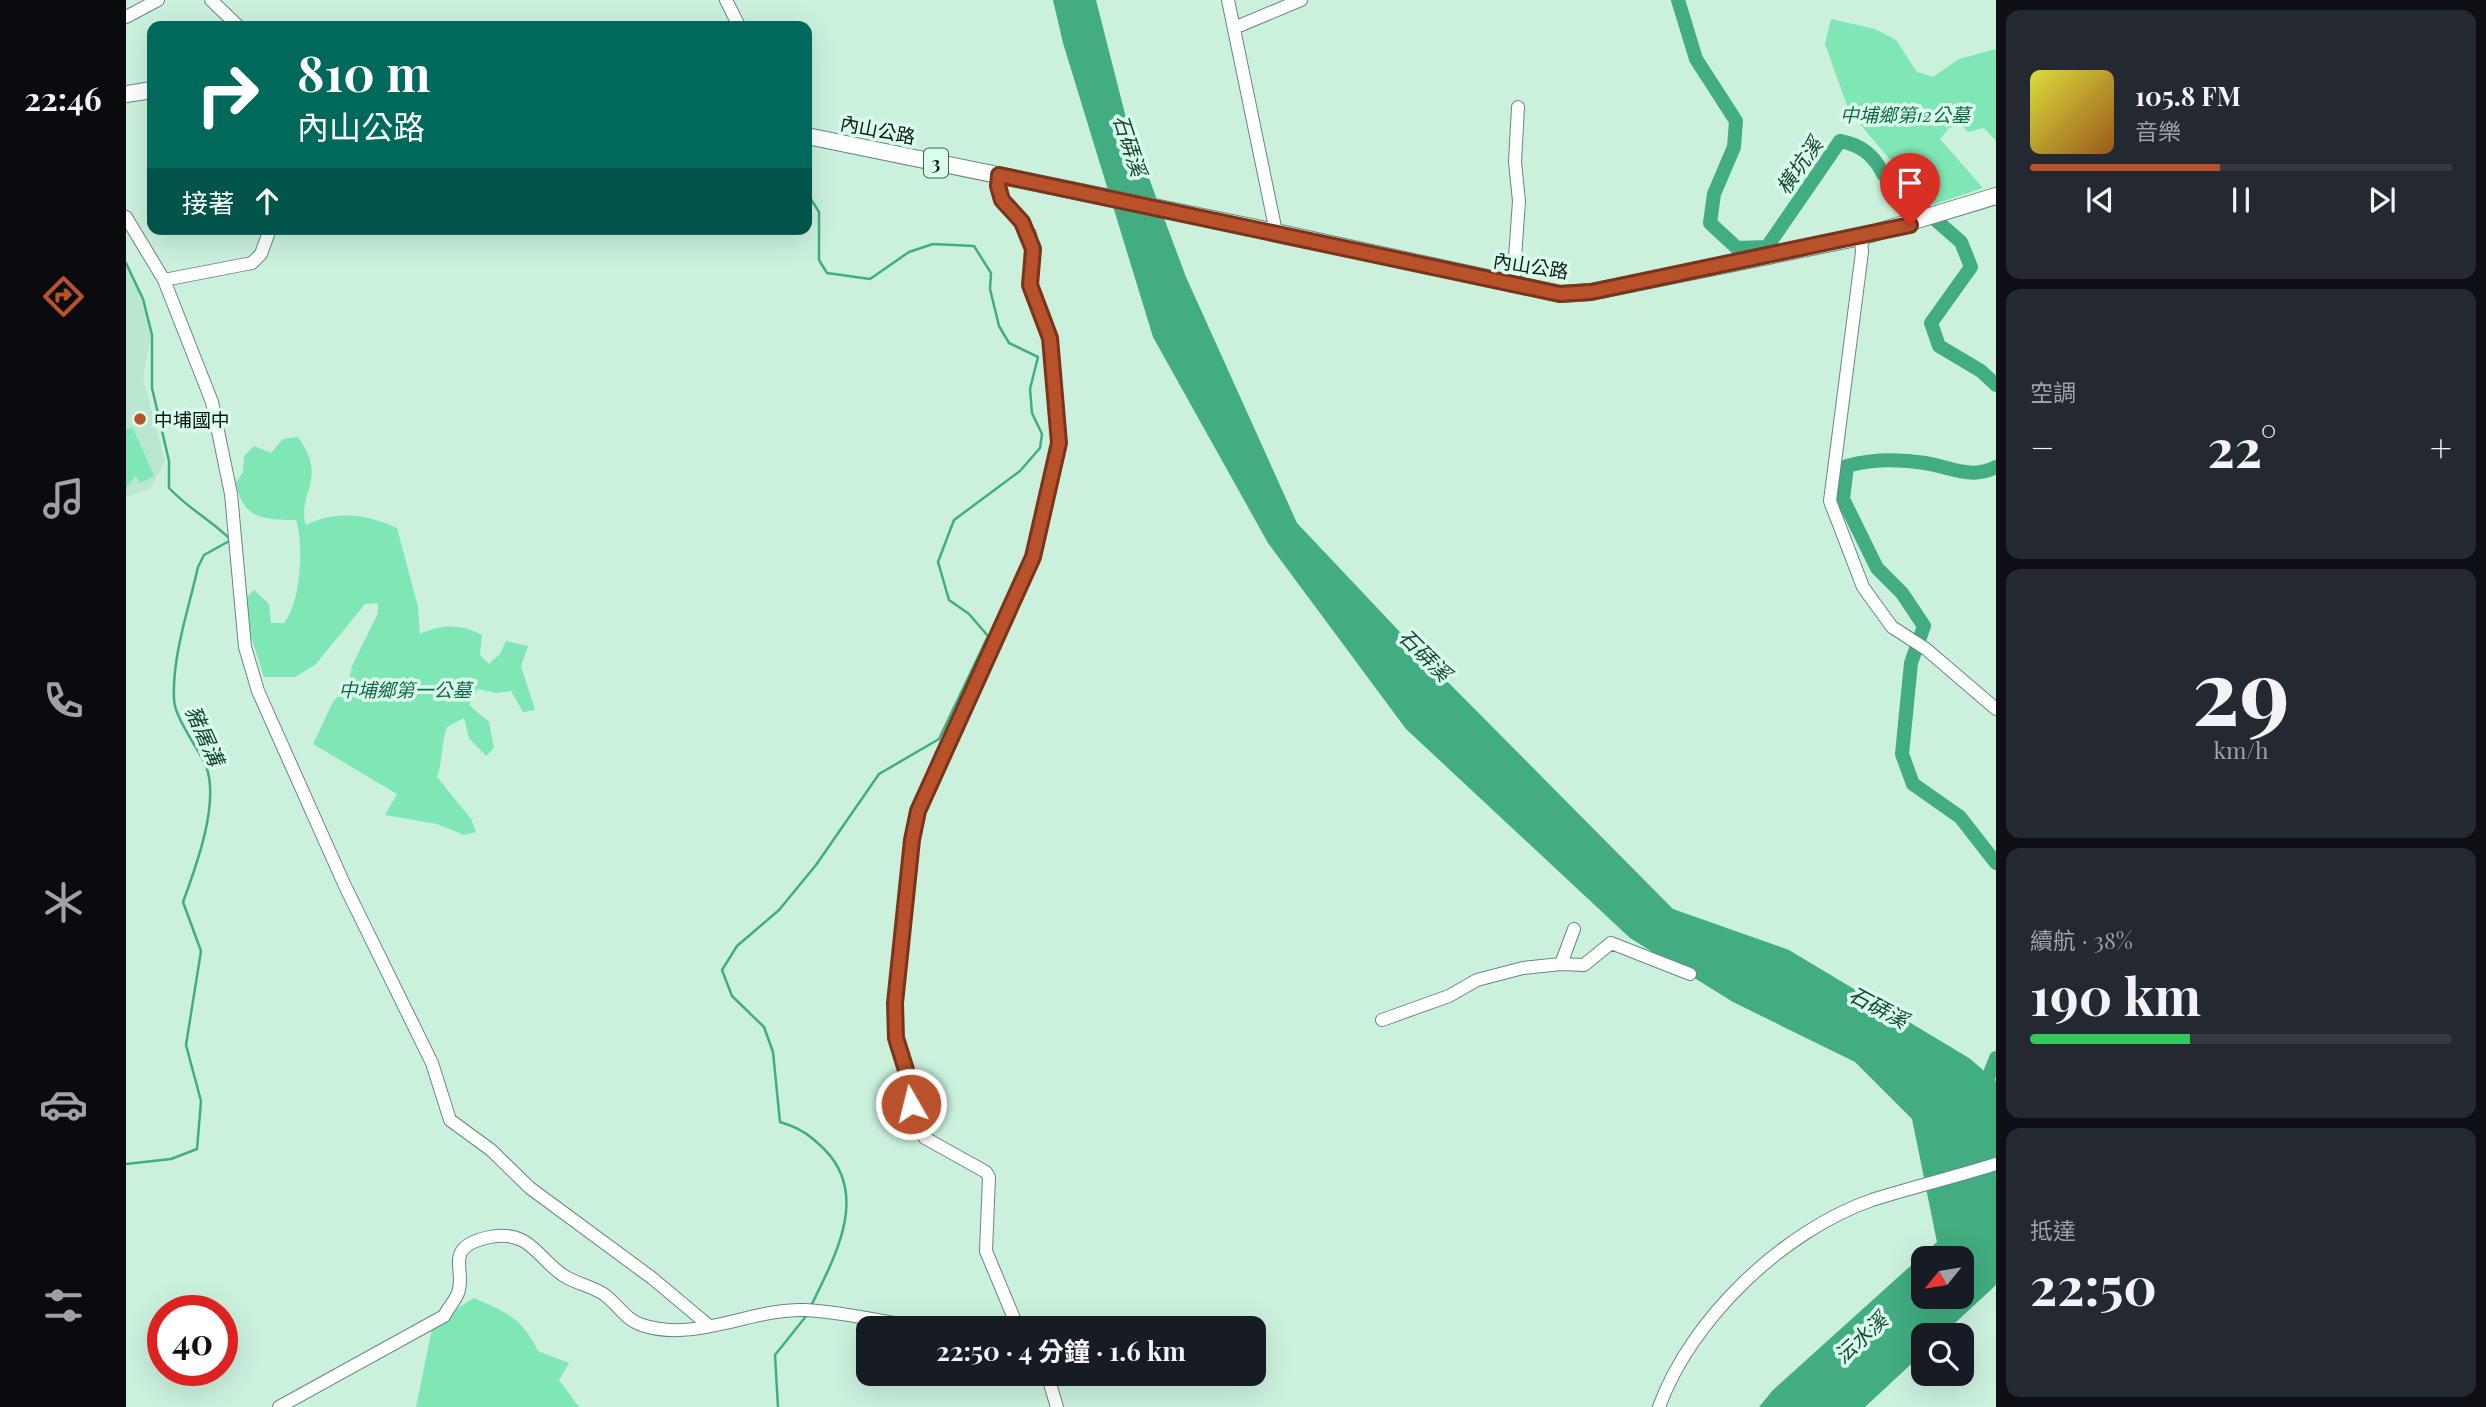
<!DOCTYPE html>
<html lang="zh-TW">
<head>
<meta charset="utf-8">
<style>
	:root { --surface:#171b24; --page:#242831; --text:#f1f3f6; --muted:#9ea1a6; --line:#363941; --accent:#b9512b }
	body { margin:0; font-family:"Playfair Display","Noto Sans TC",serif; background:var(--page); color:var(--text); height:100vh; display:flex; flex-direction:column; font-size:26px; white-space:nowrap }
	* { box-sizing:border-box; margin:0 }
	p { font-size:23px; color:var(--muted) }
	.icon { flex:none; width:38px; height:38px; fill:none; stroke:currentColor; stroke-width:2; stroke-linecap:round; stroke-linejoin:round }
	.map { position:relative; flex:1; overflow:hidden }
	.panel { display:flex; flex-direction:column; gap:10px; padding:10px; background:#0d0f14; width:490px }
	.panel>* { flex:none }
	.top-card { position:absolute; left:21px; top:21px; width:665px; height:214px; border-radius:14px; box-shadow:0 7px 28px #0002; background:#00695c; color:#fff; overflow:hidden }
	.needle { width:46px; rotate:240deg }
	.fabs { position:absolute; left:1785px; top:1246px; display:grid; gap:14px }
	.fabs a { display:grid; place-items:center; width:63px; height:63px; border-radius:14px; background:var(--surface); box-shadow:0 7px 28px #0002; font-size:35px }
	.speed { position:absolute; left:21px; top:1295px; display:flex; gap:14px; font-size:35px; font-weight:700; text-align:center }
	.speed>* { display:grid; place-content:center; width:91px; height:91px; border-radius:50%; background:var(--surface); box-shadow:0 7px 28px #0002; line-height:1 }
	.speed .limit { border:10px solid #d22; background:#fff; color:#111 }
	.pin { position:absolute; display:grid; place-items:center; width:60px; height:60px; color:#fff; margin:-72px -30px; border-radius:50% 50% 50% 0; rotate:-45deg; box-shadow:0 0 7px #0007 }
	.pin .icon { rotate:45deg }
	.me { position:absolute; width:77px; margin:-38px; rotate:352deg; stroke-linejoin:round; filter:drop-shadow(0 0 5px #0008) }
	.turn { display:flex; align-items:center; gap:24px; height:147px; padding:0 35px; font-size:32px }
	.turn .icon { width:91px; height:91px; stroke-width:2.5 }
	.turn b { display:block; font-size:49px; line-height:60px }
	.then { display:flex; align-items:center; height:66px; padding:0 35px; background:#0003; gap:14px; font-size:26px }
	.big { font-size:52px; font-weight:700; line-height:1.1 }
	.panel .widget { flex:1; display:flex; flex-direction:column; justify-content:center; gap:10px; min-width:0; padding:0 24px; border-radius:14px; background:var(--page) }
	.panel .dial { align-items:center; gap:0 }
	.dial b { font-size:91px; line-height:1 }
	.song { display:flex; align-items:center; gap:21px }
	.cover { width:84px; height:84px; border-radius:10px; background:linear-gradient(135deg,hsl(60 70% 55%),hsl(30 70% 35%)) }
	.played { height:7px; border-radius:4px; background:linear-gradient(90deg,var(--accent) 45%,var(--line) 45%) }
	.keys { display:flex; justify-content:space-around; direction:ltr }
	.heat { display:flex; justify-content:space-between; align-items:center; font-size:38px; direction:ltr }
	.charge { height:10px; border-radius:5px; background:linear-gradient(90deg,#34c759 38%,var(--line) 0) }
	.trip { position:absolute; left:730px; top:1316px; width:410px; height:70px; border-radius:14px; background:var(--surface); box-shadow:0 7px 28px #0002; font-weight:700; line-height:70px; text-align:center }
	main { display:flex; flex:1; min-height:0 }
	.tab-bar { display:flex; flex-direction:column; width:126px; justify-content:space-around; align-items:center; background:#090b0e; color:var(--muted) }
	.tab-bar .icon { width:49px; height:49px }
	.tab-bar .current { color:var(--accent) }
	.tab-bar b { font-size:32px; color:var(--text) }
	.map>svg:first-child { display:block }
	.built { fill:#b9e7cf }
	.green { fill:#7fe6b6 }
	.water { fill:#41ad80; fill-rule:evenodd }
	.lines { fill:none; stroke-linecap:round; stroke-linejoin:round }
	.stream { stroke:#41ad80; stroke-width:2.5 }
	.river { stroke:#41ad80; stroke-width:14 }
	.minor-casing { stroke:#678a78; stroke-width:14 }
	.major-casing { stroke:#678a78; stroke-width:18 }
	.minor { stroke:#fff; stroke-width:12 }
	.major { stroke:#fff; stroke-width:16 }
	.route-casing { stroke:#78351c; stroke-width:18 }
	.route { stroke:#b9512b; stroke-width:12 }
	.poi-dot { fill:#b9512b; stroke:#d8feea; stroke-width:2.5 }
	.labels { text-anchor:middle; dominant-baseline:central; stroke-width:7; stroke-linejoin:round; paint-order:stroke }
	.shield { fill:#d8feea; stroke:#485d52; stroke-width:2 }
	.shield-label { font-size:18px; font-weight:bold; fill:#0a1811 }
	.park-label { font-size:19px; font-style:italic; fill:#176748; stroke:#d8feea }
	.street-label { font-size:19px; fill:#0a1811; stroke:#d8feea }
	.poi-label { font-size:19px; fill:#0a1811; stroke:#d8feea; text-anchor:start }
	.water-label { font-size:21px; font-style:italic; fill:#184532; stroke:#d8feea }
</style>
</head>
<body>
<main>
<nav class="tab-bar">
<b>22:46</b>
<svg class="icon current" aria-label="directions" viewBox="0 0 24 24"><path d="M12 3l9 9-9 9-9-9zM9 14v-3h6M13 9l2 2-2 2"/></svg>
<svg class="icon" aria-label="music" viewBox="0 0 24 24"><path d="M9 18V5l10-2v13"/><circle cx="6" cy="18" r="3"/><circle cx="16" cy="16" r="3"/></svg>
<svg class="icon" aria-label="phone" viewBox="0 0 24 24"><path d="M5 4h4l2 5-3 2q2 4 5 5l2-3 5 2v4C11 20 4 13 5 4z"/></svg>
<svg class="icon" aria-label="climate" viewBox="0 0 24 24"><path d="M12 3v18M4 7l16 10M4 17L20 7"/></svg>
<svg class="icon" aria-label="car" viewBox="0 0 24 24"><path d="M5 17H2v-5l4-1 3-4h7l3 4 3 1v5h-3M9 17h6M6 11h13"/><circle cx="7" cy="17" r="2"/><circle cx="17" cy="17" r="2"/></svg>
<svg class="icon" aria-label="filters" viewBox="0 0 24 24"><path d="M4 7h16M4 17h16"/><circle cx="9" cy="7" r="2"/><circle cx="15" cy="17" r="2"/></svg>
</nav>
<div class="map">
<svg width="1870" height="1407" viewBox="0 0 1870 1407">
	<rect width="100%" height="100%" fill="#cbf1dd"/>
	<path class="built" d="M0 267 13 293 25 335 17 377 39 461 24 489 0 497Z"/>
	<path class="green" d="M1705 19 1749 29 1770 40 1791 72 1807 77 1833 59 1870 49V141L1858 128 1842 132 1835 125 1823 128 1814 139 1857 188 1803 206 1723 111 1699 44Z
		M7 428 28 476 14 483 10 475 0 488V429Z
		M172 437C203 479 170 494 180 525 210 510 241 514 271 528L292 607 294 634C316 624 335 624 356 635L354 655 363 664 374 654 380 641 402 646 395 666 409 710 397 712 385 691 370 693 352 689 343 705 363 722 368 748 360 756 343 738 338 718 321 727C315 744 317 760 311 777L345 819 350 832 338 835 311 824 259 815 271 794 187 744 207 702 222 686 226 666 252 613V603L239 604 189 665 169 677H138L123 630 120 598 128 590 143 604 145 623H158C175 603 178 544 170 520 137 520 117 519 110 483L117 472 118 456 128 446 145 453 157 439Z
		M348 1298C380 1312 396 1318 412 1351L443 1363 433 1380 453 1407H290L307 1324Z"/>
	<path class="water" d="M927 0H970L999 114 1060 277 1171 523 1306 666 1547 909 1663 950 1843 1058 1870 1081V1285L1816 1335H1797V1353L1739 1407H1633L1647 1390 1811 1242 1786 1119 1729 1062 1607 1002 1504 938 1280 729 1142 543 1027 337 937 43ZM1797 1258H1836V1297H1797Z"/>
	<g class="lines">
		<path class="stream" d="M681 193 693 212V260L701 273 744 279 783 252 807 244 848 246 865 273 864 289 873 326 883 343 912 357 904 389 906 413 916 434 914 448 894 471 828 520 812 562 823 600 843 614 862 636 813 739 753 774 690 865 653 910 611 946 596 970 606 996 638 1027 647 1052 654 1122C674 1128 684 1135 699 1150 744 1196 708 1258 685 1306
			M0 263 17 299 26 335V388L43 461V488C64 510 85 520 105 540L78 555 72 567C63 608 46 656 48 699 48 717 72 748 80 766 94 802 70 867 57 902L75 951 60 1045 75 1101 71 1149 45 1159 0 1164
			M652 1407 649 1355 681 1315"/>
		<path class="river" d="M1552 0 1570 59 1610 121 1608 147 1588 194 1584 223 1611 248 1641 247 1714 141C1735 145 1748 155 1757 174L1835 242 1845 267 1805 323 1813 346 1855 371 1870 385
			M1870 467C1846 480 1824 467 1799 463 1773 459 1747 459 1721 466L1717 499 1751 568 1776 593 1798 626 1785 663 1776 754 1787 784 1834 817 1870 863
			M1857 1091 1870 1058"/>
		<g class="minor-casing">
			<path id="minor" d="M85 0 112 26
				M600 0 613 26
				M1102 0 1150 232
				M0 17 32 0
				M1108 28 1175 0
				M873 175 872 186 876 200 904 234 907 249 904 285 924 338 933 443 907 557 792 811 786 840 769 1003 770 1038 781 1070 790 1123 799 1138 860 1172 863 1177 860 1251 892 1328
				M0 217 38 280 86 402 105 494 119 647 132 691 219 886 306 1063 324 1120 365 1150 404 1188 526 1278 581 1324
				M1735 237 1736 252 1704 501 1737 587 1766 627 1800 649 1870 709
				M38 280 126 263 135 254 144 229
				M1387 286 1393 201 1389 162 1392 107
				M1435 964 1448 929
				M1256 1020 1323 996 1351 980 1397 968 1435 964 1458 965 1485 943 1564 974
				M921 1374 931 1407
				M153 1407 318 1316C322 1308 329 1301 332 1293 341 1270 315 1247 364 1237 406 1229 412 1261 440 1277 452 1284 468 1287 479 1295 492 1305 500 1320 516 1325 569 1343 626 1308 679 1310 718 1312 758 1322 796 1328
				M1533 1407C1565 1319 1657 1231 1746 1200 1787 1187 1829 1177 1870 1164"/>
		</g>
		<g class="major-casing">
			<path id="major" d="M0 94 26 90
				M681 136 1150 232 1434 294 1465 292 1735 237 1870 196"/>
		</g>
		<use href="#minor" class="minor"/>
		<use href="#major" class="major"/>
	</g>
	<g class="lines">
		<g class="route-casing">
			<path id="route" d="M785 1104 780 1070 770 1038 769 1003 786 840 792 811 907 557 933 443 924 338 904 285 907 249 896 222 876 200 872 186 873 175 1434 294 1465 292 1784 225"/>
		</g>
		<use href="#route" class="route"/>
	</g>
	<circle class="poi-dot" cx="14" cy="419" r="7"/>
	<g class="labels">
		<rect class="shield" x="798" y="148.5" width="24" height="29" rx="5"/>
		<g class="shield-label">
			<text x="810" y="163">3</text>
		</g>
		<g class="park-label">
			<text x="1779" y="114">中埔鄉第12公墓</text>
			<text x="279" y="689">中埔鄉第一公墓</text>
		</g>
		<g class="street-label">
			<text transform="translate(752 129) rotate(11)">內山公路</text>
			<text transform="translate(1405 265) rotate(9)">內山公路</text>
		</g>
		<g class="poi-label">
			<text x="28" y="419">中埔國中</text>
		</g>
		<g class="water-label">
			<text transform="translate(1005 145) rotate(72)">石硦溪</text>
			<text transform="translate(1672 165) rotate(-55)">橫坑溪</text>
			<text transform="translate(1300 654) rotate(45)">石硦溪</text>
			<text transform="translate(80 735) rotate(66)">豬屠溝</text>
			<text transform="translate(1753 1006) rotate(28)">石硦溪</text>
			<text transform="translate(1734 1337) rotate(-43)">沄水溪</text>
		</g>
	</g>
</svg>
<div class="fabs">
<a><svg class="needle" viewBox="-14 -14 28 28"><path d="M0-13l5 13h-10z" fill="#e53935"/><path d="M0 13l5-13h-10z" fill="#9ea1a6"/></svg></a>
<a><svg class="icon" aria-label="search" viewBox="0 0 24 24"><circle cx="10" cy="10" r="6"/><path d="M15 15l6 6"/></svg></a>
</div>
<div class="speed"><div class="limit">40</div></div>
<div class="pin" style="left:1784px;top:225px;background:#d93025"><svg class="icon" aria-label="arrive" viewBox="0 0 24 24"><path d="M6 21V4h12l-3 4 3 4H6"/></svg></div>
<svg class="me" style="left:785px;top:1104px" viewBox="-20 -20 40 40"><circle r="17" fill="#b9512b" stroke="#fff" stroke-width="3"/><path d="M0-11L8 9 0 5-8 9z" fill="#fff"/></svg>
<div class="trip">22:50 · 4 分鐘 · 1.6 km</div>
<div class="top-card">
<div class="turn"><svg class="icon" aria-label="right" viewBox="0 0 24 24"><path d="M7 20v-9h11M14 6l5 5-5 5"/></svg><div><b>810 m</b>內山公路</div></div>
<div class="then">接著<svg class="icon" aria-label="ahead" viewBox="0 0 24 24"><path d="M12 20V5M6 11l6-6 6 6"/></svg></div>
</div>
</div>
<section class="panel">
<div class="widget">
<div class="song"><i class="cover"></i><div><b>105.8 FM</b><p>音樂</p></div></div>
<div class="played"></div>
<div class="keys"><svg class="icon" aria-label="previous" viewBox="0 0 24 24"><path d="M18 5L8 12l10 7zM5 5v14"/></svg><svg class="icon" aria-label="pause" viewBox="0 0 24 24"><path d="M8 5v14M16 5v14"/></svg><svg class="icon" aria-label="next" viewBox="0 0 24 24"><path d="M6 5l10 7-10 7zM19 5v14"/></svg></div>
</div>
<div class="widget"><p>空調</p>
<div class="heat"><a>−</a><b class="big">22°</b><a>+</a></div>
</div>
<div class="widget dial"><b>29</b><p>km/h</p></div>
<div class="widget"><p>續航 · 38%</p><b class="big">190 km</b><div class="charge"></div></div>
<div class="widget"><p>抵達</p><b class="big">22:50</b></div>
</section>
</main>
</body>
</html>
